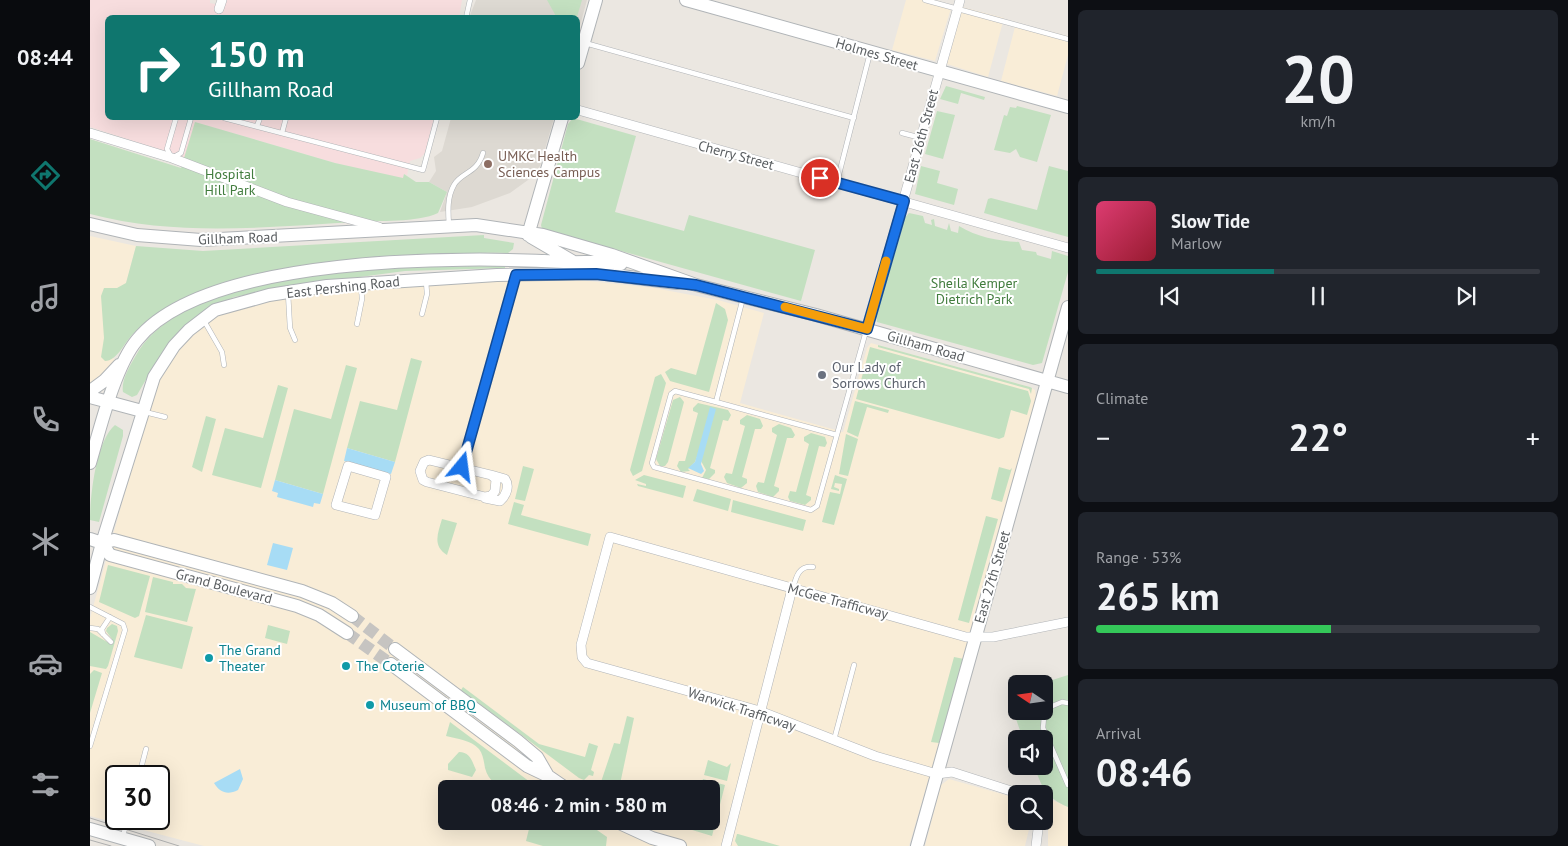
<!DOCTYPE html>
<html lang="en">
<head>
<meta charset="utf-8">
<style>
	:root { --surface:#171b24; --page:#20242c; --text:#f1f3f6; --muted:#9ea1a6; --line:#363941; --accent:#0f766e }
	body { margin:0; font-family:"PT Sans",sans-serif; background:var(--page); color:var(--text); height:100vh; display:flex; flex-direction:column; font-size:19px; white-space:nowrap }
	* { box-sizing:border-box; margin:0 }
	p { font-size:16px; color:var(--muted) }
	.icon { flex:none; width:28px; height:28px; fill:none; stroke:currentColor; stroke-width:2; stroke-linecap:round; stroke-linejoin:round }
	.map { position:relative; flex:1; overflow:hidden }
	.drawer { display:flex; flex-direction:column; gap:10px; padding:10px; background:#0d0f14; width:500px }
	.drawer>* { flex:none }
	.banner { position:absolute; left:15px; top:15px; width:475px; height:105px; border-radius:8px; box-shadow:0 5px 20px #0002; background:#0f766e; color:#fff; overflow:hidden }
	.needle { width:32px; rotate:283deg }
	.controls { position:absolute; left:918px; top:675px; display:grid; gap:10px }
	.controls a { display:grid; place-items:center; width:45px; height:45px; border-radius:8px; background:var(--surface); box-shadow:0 5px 20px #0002; font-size:25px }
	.speed { position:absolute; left:15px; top:765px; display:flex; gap:10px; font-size:25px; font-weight:700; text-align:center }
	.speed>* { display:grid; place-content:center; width:65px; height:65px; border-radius:50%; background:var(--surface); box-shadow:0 5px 20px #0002; line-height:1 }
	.speed .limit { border:2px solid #111; border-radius:8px; background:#fff; color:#111 }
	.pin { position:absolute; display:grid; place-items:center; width:42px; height:42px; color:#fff; margin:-21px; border:2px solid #fff; border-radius:50%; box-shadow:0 1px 5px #0007 }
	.me { position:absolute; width:55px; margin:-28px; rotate:16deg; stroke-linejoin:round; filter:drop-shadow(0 0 4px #0008) }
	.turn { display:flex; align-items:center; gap:18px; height:105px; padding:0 20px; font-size:22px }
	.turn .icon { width:65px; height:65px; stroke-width:2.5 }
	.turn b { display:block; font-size:35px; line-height:42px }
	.big { font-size:38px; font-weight:600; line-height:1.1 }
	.drawer .card { flex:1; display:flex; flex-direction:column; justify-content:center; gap:8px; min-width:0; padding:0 18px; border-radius:8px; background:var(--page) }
	.drawer .dial { align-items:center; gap:0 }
	.dial b { font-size:65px; line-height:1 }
	.song { display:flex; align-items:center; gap:15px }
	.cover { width:60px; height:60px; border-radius:8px; background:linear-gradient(135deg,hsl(340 70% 55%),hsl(350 70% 35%)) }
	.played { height:5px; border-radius:2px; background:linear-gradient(90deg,var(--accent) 40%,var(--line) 40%) }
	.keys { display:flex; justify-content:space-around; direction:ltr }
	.heat { display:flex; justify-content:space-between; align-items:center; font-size:28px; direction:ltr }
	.charge { height:8px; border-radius:4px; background:linear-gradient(90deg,#34c759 53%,var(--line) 0) }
	.trip { position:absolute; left:348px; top:780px; width:282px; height:50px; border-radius:8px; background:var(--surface); box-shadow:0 5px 20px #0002; font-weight:600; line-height:50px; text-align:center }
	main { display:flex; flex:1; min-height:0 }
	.dock { display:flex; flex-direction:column; width:90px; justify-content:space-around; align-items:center; background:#090b0e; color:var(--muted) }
	.dock .icon { width:35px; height:35px }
	.dock .current { color:var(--accent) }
	.dock b { font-size:22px; color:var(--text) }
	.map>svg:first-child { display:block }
	.commercial { fill:#f9edd7; fill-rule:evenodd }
	.education { fill:#ddd9d2 }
	.medical { fill:#f7ddde }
	.green { fill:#c3e0c0 }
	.water { fill:#a7dcf5 }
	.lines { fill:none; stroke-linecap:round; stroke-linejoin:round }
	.secondary-tunnel { stroke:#c6c4c1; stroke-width:12; stroke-dasharray:12 6; stroke-linecap:butt }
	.lane-casing { stroke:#b1b4b7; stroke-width:5.5 }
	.street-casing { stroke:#b1b4b7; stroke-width:10 }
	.secondary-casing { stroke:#b0b4b7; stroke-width:14 }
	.lane { stroke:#fff; stroke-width:4.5 }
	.street { stroke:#fff; stroke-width:9 }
	.secondary { stroke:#fff; stroke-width:12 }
	.tram { stroke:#afb0b0; stroke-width:1 }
	.route-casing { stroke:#114b97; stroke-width:12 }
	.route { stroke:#1a73e8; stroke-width:9 }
	.slow { stroke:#f59e0b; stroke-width:9 }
	.education-dot { fill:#8d6e63; stroke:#fff; stroke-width:2 }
	.worship-dot { fill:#6b7280; stroke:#fff; stroke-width:2 }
	.culture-dot { fill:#0f9aa8; stroke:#fff; stroke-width:2 }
	.labels { text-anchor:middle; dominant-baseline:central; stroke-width:4; stroke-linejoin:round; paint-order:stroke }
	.street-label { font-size:14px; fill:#595d60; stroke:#fff }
	.education-label { font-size:14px; fill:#785e54; stroke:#fff; text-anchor:start }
	.park-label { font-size:14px; fill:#417c3d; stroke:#fff }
	.worship-label { font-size:14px; fill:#5b616d; stroke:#fff; text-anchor:start }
	.culture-label { font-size:14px; fill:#0d838f; stroke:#fff; text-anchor:start }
</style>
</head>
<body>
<main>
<nav class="dock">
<b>08:44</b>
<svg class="icon current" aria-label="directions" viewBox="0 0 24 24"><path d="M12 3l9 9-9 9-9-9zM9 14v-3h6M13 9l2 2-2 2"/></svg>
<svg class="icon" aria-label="music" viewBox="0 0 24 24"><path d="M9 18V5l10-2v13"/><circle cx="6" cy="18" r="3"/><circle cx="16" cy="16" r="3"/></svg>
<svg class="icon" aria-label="phone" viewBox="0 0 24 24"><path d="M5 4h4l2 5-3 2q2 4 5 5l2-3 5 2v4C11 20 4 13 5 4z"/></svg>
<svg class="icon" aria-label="climate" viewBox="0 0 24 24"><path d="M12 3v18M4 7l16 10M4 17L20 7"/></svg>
<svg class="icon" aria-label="car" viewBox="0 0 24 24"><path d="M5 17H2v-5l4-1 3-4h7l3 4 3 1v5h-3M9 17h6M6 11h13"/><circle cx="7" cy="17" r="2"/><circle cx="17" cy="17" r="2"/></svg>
<svg class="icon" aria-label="filters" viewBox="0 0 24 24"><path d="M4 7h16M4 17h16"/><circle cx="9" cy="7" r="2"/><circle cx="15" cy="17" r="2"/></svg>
</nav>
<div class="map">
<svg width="978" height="846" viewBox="0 0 978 846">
	<rect width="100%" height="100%" fill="#ebe7e1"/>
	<path class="commercial" d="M816 0H844L862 5 845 61 802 50Z
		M872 7 914 18 898 77 857 64Z
		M926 23 978 36V55L967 96 911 81Z
		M0 236 46 246 17 356 25 359 20 368 0 385Z
		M458 280H490L564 288 628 300 674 313 650 403 753 432 777 348 781 343 940 387 945 390 946 398 874 659 819 846H114L0 816V618L60 402 66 385 84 353 100 336 132 312 175 300 298 285ZM26 776H69V819H26ZM356 789H621V821H356Z
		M859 779 926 798V821H941L935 846H835L851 785Z
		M953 788 962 800 978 807V846H958V802L954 798V794L949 791Z"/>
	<path class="education" d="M386 0H497L488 33V18H379Z
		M361 118H464L450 166 438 180 420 193 382 207 350 212 357 192 339 182 346 171 344 157 352 151Z"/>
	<path class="medical" d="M0 0H120V3L134 6 137 0H372L369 18H18V118H344L335 153 330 158 320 161 317 175 314 174 313 179 245 163 105 122 95 158 0 127Z"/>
	<path class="green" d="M457 0H492L487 17 467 18Z
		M856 86 895 97 894 100 871 93 868 104 850 99Z
		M927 106 961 115 947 162 930 157 926 149 920 153 904 150 914 115 917 116 920 107 926 108Z
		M847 111 865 115 853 159 835 154Z
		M483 118 546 136 525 212 594 231 599 215 725 250 711 301 452 229 451 225 478 124Z
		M105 122 245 163 313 178 314 174 326 182H339L357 192 348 213C327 223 289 220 265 222 176 227 88 237 0 214V139L91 168Z
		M831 166 850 171 847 183 868 189 864 205 825 194Z
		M959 166 978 171V237L894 213 898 199 901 198 947 210Z
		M819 213 833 216 835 223 842 225 841 220 844 219 845 226 857 230 859 223 861 231 868 233 869 226C887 237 908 241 929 242L932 250 946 252 947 255 961 259 962 251 978 256V272L952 363 943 365 787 322 786 316 811 233 812 221Z
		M394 235V238L424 243 423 249 418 253C357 252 296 256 236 264 196 269 158 273 121 287 94 298 63 312 43 334 34 343 27 361 15 361L11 357 14 338 11 296 14 288H27L36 283 46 246 113 251Z
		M415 266V268L315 271 201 286 144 297 133 302 82 339 68 359 47 395 42 397 33 392C31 381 39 367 45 357 96 263 320 267 415 266Z
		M626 303 635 309 638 320 619 392 580 381 575 372 581 368 606 375Z
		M788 345 940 387 942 388 941 394 939 389 788 347Z
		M780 347 938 391 941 401 937 415 921 410 914 437 909 439 766 399Z
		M321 358 332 361 305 462 257 448 270 401 307 410Z
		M256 365 267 368 233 494 185 480 204 409 241 419Z
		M571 374 576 383 552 471 543 476 540 470 565 377Z
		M188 385 198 388 171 488 122 475 135 428 173 438Z
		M590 397 594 402 578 462 575 466H570L566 459 583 400Z
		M765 401 799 410 798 413 777 407 768 437 757 432Z
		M608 403 638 410 641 415 638 421 633 420 620 468 625 470V473L619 479 612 478 616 470 611 461 625 409 605 462 598 469 600 471 591 472 587 466 589 461H595L608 413 603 411V408Z
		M657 415 670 419 673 426 671 429H665L652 477 657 479V483L651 488 637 483 634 477 636 473 642 474 655 426 650 424V420Z
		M116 416 126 419 112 472 102 467Z
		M689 424 701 428 705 435 703 438H697L684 486 689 488V491L683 497 668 492 666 486 668 482 674 483 687 435 682 432V428Z
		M25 425 33 430V436L9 522 0 520C0 496 6 441 25 425Z
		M721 433 735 437 737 443 735 447 729 446 716 495 721 497V500L715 505 700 501 698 497 700 491 706 492 719 444 714 441V437Z
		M756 434 768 439 758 476 749 474Z
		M433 466 444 469 435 501 425 499Z
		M909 467 920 470 922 468 912 502 901 499Z
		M554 475 596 486 593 498 548 486 547 484 556 486V484L545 480Z
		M745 475 757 479 744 525 732 522 740 492 750 494 752 484 745 483 744 487 749 489V491L741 489Z
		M607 489 641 499 638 511 603 501Z
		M643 500 716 520 713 531 641 512Z
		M424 502 434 505 431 515 501 534 498 546 418 524Z
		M896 516 908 519 879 623 868 620Z
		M352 519 367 523 357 555C342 546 348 533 352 519Z
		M18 565 60 576 49 616 45 618 9 602Z
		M63 577 83 582V584H92L96 588 106 589 97 622 55 612Z
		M56 615 103 627 92 669 44 657Z
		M22 624 27 626 28 631 18 666 16 669 0 666V632L19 643 22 639 16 631 17 628Z
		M178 625 200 631 197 644 175 638Z
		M864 657 874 659 849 743 841 742Z
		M4 670 12 673 0 713V674Z
		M978 675V807C955 797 953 789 944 766H954V739H933L926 719 927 711H954V684H950Z
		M373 687 449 744 495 757 499 743 508 746 501 770 504 772 503 776 499 775 494 780 489 778 371 690Z
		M537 716 544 718 529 789H511L509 788 524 743 530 744Z
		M360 722 440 782 438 789 440 783 437 781 434 785 436 789C418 789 400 788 395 768 394 762 393 754 389 749 381 740 367 739 356 736Z
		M369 752C380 752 382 761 386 770L382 777 358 770V764Z
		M618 760 637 767 641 763 637 781 614 775Z
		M613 779 635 785 622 836 599 829 601 821H621V789H610Z
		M441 821H494L517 837 516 846H453L436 841Z
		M647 834H648L690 846H648L645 841Z"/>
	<path class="water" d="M620 407 626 409 611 464 614 471 611 474 598 468 605 462Z
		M257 448 305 462 301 474 254 461Z
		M185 480 233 494 230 504 224 503 223 507 187 497 188 493 182 491Z
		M183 543 203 548 197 570 177 565Z
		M150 769 153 779 148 790C138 795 130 793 124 783Z"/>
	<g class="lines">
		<path class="secondary-tunnel" d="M262 616 305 649
			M257 633 301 664"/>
		<g class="lane-casing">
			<path id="lane" d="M835 0 978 39
				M376 18 380 0
				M495 43 764 118
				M86 118 77 149 82 158 91 153 101 118
				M134 118 333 170 347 118
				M167 126 170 118
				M192 133 196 118
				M812 133 831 138
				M747 182 780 53
				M359 225C358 212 357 197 364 185 371 172 387 174 393 153
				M198 293 200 328 205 340
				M653 298 626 402 585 391 581 394 562 463 564 467 721 510 727 506 776 331
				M332 314 337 294 336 281
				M113 319 132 352 134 365
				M267 324 272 299 271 286
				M626 402 747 435
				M55 412 75 417
				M703 588C706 577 709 565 723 567
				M0 607 33 624 35 630 0 746
				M0 628 8 629 21 642
				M13 634 12 629 20 617
				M978 703 972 702 960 707 954 717 953 728 978 785
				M744 740 764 665
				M49 776 56 749
				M33 837 37 819"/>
		</g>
		<g class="street-casing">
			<path id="street" d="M129 9 132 0
				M488 110 978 248
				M0 133 82 158 197 202 289 227
				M777 329 870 0
				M339 460 401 475 406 479 405 491 401 496 395 497 337 482 333 480 330 471 334 462Z
				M258 466 296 477 285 515 246 505Z
				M372 467 426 275
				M395 498 410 501C416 496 420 486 415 479L401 475
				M930 794 862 772 847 774 785 756 670 711 497 663 492 657 491 645 520 537 876 637H903L978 622
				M636 846 702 589
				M946 846 949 821"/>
		</g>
		<g class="secondary-casing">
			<path id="secondary" d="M596 0 978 107
				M488 63 506 0
				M0 224 47 235 111 240 386 225 453 235 522 255 606 285 726 315 978 387
				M438 235 472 118
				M441 237 482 261
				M0 391 14 381 29 365
				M0 397 52 411
				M0 463C10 429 25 366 47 340 116 255 371 256 474 262 493 263 513 260 531 264
				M0 539 12 543 24 540 212 591 242 603 262 616
				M12 543 20 555 207 606 229 615 257 633
				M0 588 12 543 64 377 84 346 99 330 125 310 179 295 237 286 407 275 507 273 587 283
				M305 649 428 741 447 757 458 776
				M301 664 437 766 458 776 477 789
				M525 821 562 838 590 846
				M0 829 59 846
				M827 846 978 307"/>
		</g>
		<use href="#lane" class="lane"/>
		<use href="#street" class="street"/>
		<use href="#secondary" class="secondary"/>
		<path class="tram" d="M0 818 89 846
			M0 840 21 846"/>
	</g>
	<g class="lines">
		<g class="route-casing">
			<path id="route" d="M372 467 426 275 506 274 606 285 777 329 814 201 730 178"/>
		</g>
		<use href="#route" class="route"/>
		<path class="slow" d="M695 307 777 329 796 261"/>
	</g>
	<circle class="education-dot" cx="398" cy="164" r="5"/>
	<circle class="worship-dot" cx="732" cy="375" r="5"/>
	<g class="culture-dot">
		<circle cx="119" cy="658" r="5"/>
		<circle cx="256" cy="666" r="5"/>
		<circle cx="280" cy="705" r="5"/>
	</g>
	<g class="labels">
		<g class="street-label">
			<text transform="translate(787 54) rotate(16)">Holmes Street</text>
			<text transform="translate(831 136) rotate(-75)">East 26th Street</text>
			<text transform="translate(646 155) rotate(15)">Cherry Street</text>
			<text transform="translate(148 238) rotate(-2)">Gillham Road</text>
			<text transform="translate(253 287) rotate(-6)">East Pershing Road</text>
			<text transform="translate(836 346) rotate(16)">Gillham Road</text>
			<text transform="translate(902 577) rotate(-74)">East 27th Street</text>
			<text transform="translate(134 586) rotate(15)">Grand Boulevard</text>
			<text transform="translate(748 601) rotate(15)">McGee Trafficway</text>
			<text transform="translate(652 709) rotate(18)">Warwick Trafficway</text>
		</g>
		<g class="education-label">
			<text x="408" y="156">UMKC Health<tspan x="408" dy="16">Sciences Campus</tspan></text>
		</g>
		<g class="park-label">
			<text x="140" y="174">Hospital<tspan x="140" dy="16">Hill Park</tspan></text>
			<text x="884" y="283">Sheila Kemper<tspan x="884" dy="16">Dietrich Park</tspan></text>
		</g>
		<g class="worship-label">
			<text x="742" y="367">Our Lady of<tspan x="742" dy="16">Sorrows Church</tspan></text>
		</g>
		<g class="culture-label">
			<text x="129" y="650">The Grand<tspan x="129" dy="16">Theater</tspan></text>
			<text x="266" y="666">The Coterie</text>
			<text x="290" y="705">Museum of BBQ</text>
		</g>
	</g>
</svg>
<div class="controls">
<a><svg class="needle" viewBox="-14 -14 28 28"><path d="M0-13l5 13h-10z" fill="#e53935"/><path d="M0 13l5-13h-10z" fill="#9ea1a6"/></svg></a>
<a><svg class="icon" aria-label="sound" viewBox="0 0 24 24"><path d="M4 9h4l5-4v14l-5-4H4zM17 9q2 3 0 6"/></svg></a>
<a><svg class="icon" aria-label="search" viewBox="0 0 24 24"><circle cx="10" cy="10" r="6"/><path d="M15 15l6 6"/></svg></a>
</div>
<div class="speed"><div class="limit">30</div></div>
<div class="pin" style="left:730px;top:178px;background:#d93025"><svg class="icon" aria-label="arrive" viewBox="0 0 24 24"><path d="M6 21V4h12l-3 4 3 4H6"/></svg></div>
<svg class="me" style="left:372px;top:467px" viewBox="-20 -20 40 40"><path d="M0-17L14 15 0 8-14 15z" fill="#1a73e8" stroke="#fff" stroke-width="4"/></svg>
<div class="trip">08:46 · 2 min · 580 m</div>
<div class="banner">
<div class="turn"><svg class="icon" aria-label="right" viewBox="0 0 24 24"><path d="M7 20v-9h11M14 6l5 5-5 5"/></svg><div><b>150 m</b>Gillham Road</div></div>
</div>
</div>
<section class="drawer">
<div class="card dial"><b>20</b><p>km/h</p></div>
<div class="card">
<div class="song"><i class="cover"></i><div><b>Slow Tide</b><p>Marlow</p></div></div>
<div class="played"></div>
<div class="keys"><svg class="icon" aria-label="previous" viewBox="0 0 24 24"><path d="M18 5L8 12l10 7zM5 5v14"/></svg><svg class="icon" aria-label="pause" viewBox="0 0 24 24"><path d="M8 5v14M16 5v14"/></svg><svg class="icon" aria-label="next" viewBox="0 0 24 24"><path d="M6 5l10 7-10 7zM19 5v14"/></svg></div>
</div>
<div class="card"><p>Climate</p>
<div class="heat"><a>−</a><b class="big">22°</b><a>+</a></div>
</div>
<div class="card"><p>Range · 53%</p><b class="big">265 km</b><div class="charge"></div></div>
<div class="card"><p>Arrival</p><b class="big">08:46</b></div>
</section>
</main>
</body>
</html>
